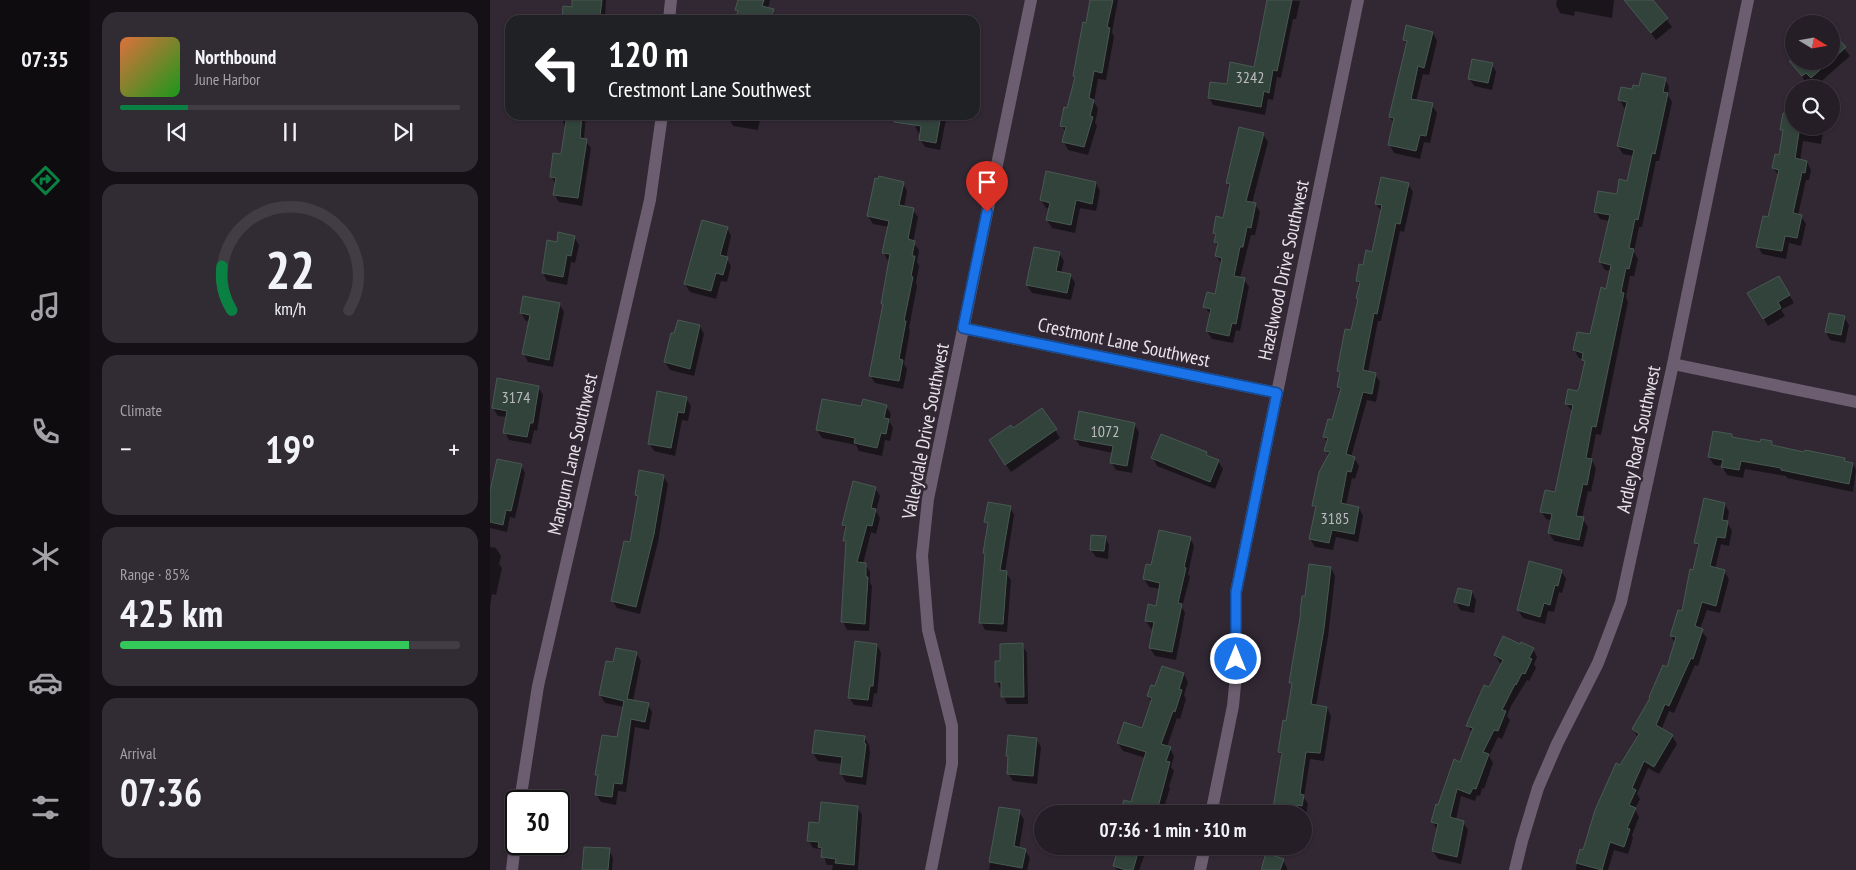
<!DOCTYPE html>
<html lang="en">
<head>
<meta charset="utf-8">
<style>
	:root { --surface:#251e27; --page:#312b33; --text:#f1f3f6; --muted:#a3a2a7; --line:#423c44; --accent:#0b8043 }
	body { margin:0; font-family:"PT Sans Narrow",sans-serif; background:var(--page); color:var(--text); height:100vh; display:flex; flex-direction:column; font-size:19px; white-space:nowrap }
	* { box-sizing:border-box; margin:0 }
	p { font-size:16px; color:var(--muted) }
	.icon { flex:none; width:28px; height:28px; fill:none; stroke:currentColor; stroke-width:2; stroke-linecap:round; stroke-linejoin:round }
	.map { position:relative; flex:1; overflow:hidden }
	.side { display:flex; flex-direction:column; gap:12px; padding:12px; background:#141015; width:400px }
	.side>* { flex:none }
	.guide { position:absolute; left:15px; top:15px; width:475px; height:105px; border-radius:15px; box-shadow:0 1px 4px #0004,0 0 0 1px var(--line); background:#202124; color:#fff; overflow:hidden }
	.needle { width:32px; rotate:101deg }
	.controls { position:absolute; left:1295px; top:15px; display:grid; gap:10px }
	.controls a { display:grid; place-items:center; width:55px; height:55px; border-radius:50%; background:var(--surface); box-shadow:0 1px 4px #0004,0 0 0 1px var(--line); font-size:25px }
	.speed { position:absolute; left:15px; top:790px; display:flex; gap:10px; font-size:25px; font-weight:700; text-align:center }
	.speed>* { display:grid; place-content:center; width:65px; height:65px; border-radius:50%; background:var(--surface); box-shadow:0 1px 4px #0004,0 0 0 1px var(--line); line-height:1 }
	.speed .limit { border:2px solid #111; border-radius:8px; background:#fff; color:#111 }
	.pin { position:absolute; display:grid; place-items:center; width:42px; height:42px; color:#fff; margin:-51px -21px; border-radius:50% 50% 50% 0; rotate:-45deg; box-shadow:0 0 5px #0007 }
	.pin .icon { rotate:45deg }
	.me { position:absolute; width:55px; margin:-28px; rotate:0deg; stroke-linejoin:round; filter:drop-shadow(0 0 4px #0008) }
	.turn { display:flex; align-items:center; gap:18px; height:105px; padding:0 20px; font-size:22px }
	.turn .icon { width:65px; height:65px; stroke-width:2.5 }
	.turn b { display:block; font-size:35px; line-height:42px }
	.big { font-size:38px; font-weight:600; line-height:1.1 }
	.side .card { flex:1; display:flex; flex-direction:column; justify-content:center; gap:8px; min-width:0; padding:0 18px; border-radius:15px; background:var(--page) }
	.side .dial { align-items:center; gap:0 }
	.dial svg { height:130px; overflow:visible; fill:none; stroke:var(--line); stroke-width:7; stroke-linecap:round; text-anchor:middle }
	.dial text { fill:var(--text); stroke:none }
	.song { display:flex; align-items:center; gap:15px }
	.cover { width:60px; height:60px; border-radius:8px; background:linear-gradient(135deg,hsl(20 70% 55%),hsl(120 70% 35%)) }
	.played { height:5px; border-radius:2px; background:linear-gradient(90deg,var(--accent) 20%,var(--line) 20%) }
	.keys { display:flex; justify-content:space-around; direction:ltr }
	.heat { display:flex; justify-content:space-between; align-items:center; font-size:28px; direction:ltr }
	.charge { height:8px; border-radius:4px; background:linear-gradient(90deg,#34c759 85%,var(--line) 0) }
	.trip { position:absolute; left:544px; top:805px; width:278px; height:50px; border-radius:25px; background:var(--surface); box-shadow:0 1px 4px #0004,0 0 0 1px var(--line); font-weight:600; line-height:50px; text-align:center }
	main { display:flex; flex:1; min-height:0 }
	.dock { display:flex; flex-direction:column; width:90px; justify-content:space-around; align-items:center; background:#0f0c10; color:var(--muted) }
	.dock .icon { width:35px; height:35px }
	.dock .selected { color:var(--accent) }
	.dock b { font-size:22px; color:var(--text) }
	.map>svg:first-child { display:block }
	.shadow { fill:#0007 }
	.building { fill:#32433c; stroke:#485951 }
	.lines { fill:none; stroke-linecap:round; stroke-linejoin:round }
	.minor { stroke:#6c5e70; stroke-width:12 }
	.route-casing { stroke:#114b97; stroke-width:12 }
	.route { stroke:#1a73e8; stroke-width:9 }
	.labels { text-anchor:middle; dominant-baseline:central; stroke-width:5; stroke-linejoin:round; paint-order:stroke }
	.number-label { font-size:16px; fill:#bbbbbf }
	.street-label { font-size:19px; fill:#e9e3eb; stroke:#312834 }
</style>
</head>
<body>
<main>
<nav class="dock">
<b>07:35</b>
<svg class="icon selected" aria-label="directions" viewBox="0 0 24 24"><path d="M12 3l9 9-9 9-9-9zM9 14v-3h6M13 9l2 2-2 2"/></svg>
<svg class="icon" aria-label="music" viewBox="0 0 24 24"><path d="M9 18V5l10-2v13"/><circle cx="6" cy="18" r="3"/><circle cx="16" cy="16" r="3"/></svg>
<svg class="icon" aria-label="phone" viewBox="0 0 24 24"><path d="M5 4h4l2 5-3 2q2 4 5 5l2-3 5 2v4C11 20 4 13 5 4z"/></svg>
<svg class="icon" aria-label="climate" viewBox="0 0 24 24"><path d="M12 3v18M4 7l16 10M4 17L20 7"/></svg>
<svg class="icon" aria-label="car" viewBox="0 0 24 24"><path d="M5 17H2v-5l4-1 3-4h7l3 4 3 1v5h-3M9 17h6M6 11h13"/><circle cx="7" cy="17" r="2"/><circle cx="17" cy="17" r="2"/></svg>
<svg class="icon" aria-label="filters" viewBox="0 0 24 24"><path d="M4 7h16M4 17h16"/><circle cx="9" cy="7" r="2"/><circle cx="15" cy="17" r="2"/></svg>
</nav>
<section class="side">
<div class="card">
<div class="song"><i class="cover"></i><div><b>Northbound</b><p>June Harbor</p></div></div>
<div class="played"></div>
<div class="keys"><svg class="icon" aria-label="previous" viewBox="0 0 24 24"><path d="M18 5L8 12l10 7zM5 5v14"/></svg><svg class="icon" aria-label="pause" viewBox="0 0 24 24"><path d="M8 5v14M16 5v14"/></svg><svg class="icon" aria-label="next" viewBox="0 0 24 24"><path d="M6 5l10 7-10 7zM19 5v14"/></svg></div>
</div>
<div class="card dial"><svg viewBox="0 0 100 80">
<path d="M14 69A42 42 0 1 1 86 69"/>
<path d="M14 69A42 42 0 0 1 8 42" stroke="#0b8043"/>
<text x="50" y="56" font-size="32" font-weight="700">22</text>
<text x="50" y="72" font-size="11">km/h</text>
</svg></div>
<div class="card"><p>Climate</p>
<div class="heat"><a>−</a><b class="big">19°</b><a>+</a></div>
</div>
<div class="card"><p>Range · 85%</p><b class="big">425 km</b><div class="charge"></div></div>
<div class="card"><p>Arrival</p><b class="big">07:36</b></div>
</section>
<div class="map">
<svg width="1366" height="870" viewBox="0 0 1366 870">
	<rect width="100%" height="100%" fill="#312834"/>
	<path class="shadow" d="M84 0H116L115 20H73L83 8Z
		M249 0H280L278 9 283 10 287 20H247L248 14 246 10Z
		M602 0H628L622 32 624 37 616 80 608 79 604 102 608 109 605 123 607 126 598 155 578 150 574 142 576 133 572 126 578 110 585 79 584 76Z
		M778 0 810 1 806 19H803L791 78 787 77 783 100 778 99 775 115 723 105 719 97 765 68Z
		M1067 0H1124L1122 18 1085 11 1084 16 1070 13 1066 5Z
		M1146 0H1162L1182 27 1166 40 1140 5Z
		M943 33 947 41 939 75 933 74 926 101 942 105 947 113 940 143 934 142 930 159 904 153 900 145 904 124 900 117 917 45 914 40Z
		M1342 33 1360 56 1326 86 1321 80 1317 84 1305 66 1310 61H1341Z
		M1002 64 1006 72 1002 90 984 86 979 78Z
		M1175 79 1179 87 1178 95 1182 102 1169 161H1166L1152 227H1149L1144 252 1148 259 1144 276H1140L1136 297 1138 302 1111 435 1106 434 1101 459 1106 468 1101 492 1098 491 1092 518 1098 527 1093 547 1064 541 1059 533 1062 521 1056 519 1051 511 1066 494 1083 412 1076 404 1090 389 1096 364 1093 359 1089 358 1084 350 1101 336 1117 290 1121 271 1115 270 1110 262 1119 221 1110 219 1106 212 1128 196 1138 182 1144 156 1133 154 1128 146 1137 108H1134L1130 100 1150 88Z
		M1300 109 1304 110V126H1334L1331 144 1313 141 1310 161 1317 162 1321 170 1319 180H1316L1308 215 1311 216 1316 224 1311 246 1299 243 1296 259 1272 254 1268 246 1279 218 1289 176 1283 168 1289 156 1294 134 1291 129 1299 116Z
		M74 115H96L94 139 101 148 92 206 69 202 64 194 66 185 61 176 72 156 76 128 73 122Z
		M239 115H271L268 130 243 126 239 118Z
		M421 115H462L461 120 456 119 450 150 435 147 430 139 431 133H428Z
		M773 134 778 142 762 203 765 204 770 212 765 235H761L750 278 754 279 759 287 750 331 746 330 743 343 722 339 717 331 721 315 715 307 726 295 732 264 726 256 728 247 725 242 726 237 724 233 734 219 740 188 737 183Z
		M413 183 417 191 414 208 423 210 428 217 423 242 429 250 427 262 429 266 426 283 427 286 419 328 420 330 414 364 417 369 413 389 385 383 380 375 394 308 392 304 400 261H398L394 253 399 227 383 224 378 216Z
		M606 183 610 191 606 211 590 208 585 233 562 228 557 220 560 209 556 208 551 200Z
		M918 184 923 192 914 232 910 231 891 321H888L878 372 885 374 890 382 886 402 877 400 861 457 864 458 869 466 865 479 862 478 856 505 869 508 873 516 868 542 846 537 843 550 825 547 820 539 826 510 824 505 839 456 836 451 838 443 834 437 843 422 851 392 848 387 850 375 848 371 862 332 869 300 870 286 867 281 883 253 891 211 886 204Z
		M237 228 241 236 236 258 241 266 237 282 231 281 226 299 200 292 195 284Z
		M84 237 89 245 85 263 81 262 77 285 57 281 53 273 68 244Z
		M569 253 574 261 571 273 580 275 585 283 581 300 542 293 537 285Z
		M1289 278 1304 303 1291 310 1295 316 1278 326 1259 294Z
		M69 304 74 312 63 367 38 362 34 354 40 321H36L31 313Z
		M1354 317 1359 325 1355 343 1340 340 1336 332Z
		M210 326 214 334 204 376 180 370 175 362Z
		M48 387 53 395 47 431 44 430 41 444 19 440 15 432 17 417 8 416 3 408Z
		M196 398 201 406 198 421 192 420 185 456 164 451 159 443Z
		M396 406 401 414 399 421 403 428 400 441 395 440 392 456 369 451 366 445 332 438 327 430 372 408Z
		M552 409 570 438 521 472 505 449 522 430Z
		M644 424 649 432 642 473 626 470 621 462 623 453 590 446 585 438Z
		M1241 436 1243 438 1271 443 1282 442 1284 447 1354 459 1356 463 1363 464 1366 470 1363 492 1297 478 1296 476 1255 469 1253 478 1237 475 1232 466 1224 465 1219 457Z
		M716 453 718 457 728 461 733 469 725 489 667 466 663 458Z
		M31 465 35 473 25 518 20 517 17 532 0 528V496Z
		M173 476 178 484 168 542 150 614 127 608 122 600 141 544 148 499 146 495Z
		M385 488 390 496 386 511 390 518 386 534 381 532 373 564H375L380 572V583L382 586 379 631 357 630 353 622 357 546 354 540 356 531 353 525Z
		M1235 504 1239 512 1237 522 1242 531 1239 546 1231 544 1225 569 1234 571 1239 579 1230 613 1217 610 1210 629 1217 638 1208 666 1205 665 1184 713 1179 711 1171 730 1182 736 1187 744 1169 774 1158 768 1147 794 1150 799 1145 809 1149 817 1142 835 1143 838 1138 854 1124 850 1118 870H1086L1087 863 1131 767 1148 738 1143 729 1177 669 1185 643 1181 636 1193 613 1209 549 1206 543Z
		M520 507 524 515 515 572 521 580 517 632 495 630 491 622 496 556 494 553 499 527 496 522Z
		M615 537 619 545 618 559 606 557 601 550Z
		M700 538 704 546 698 574 700 577 692 607 695 613 686 660 665 656 660 648 664 629H661L656 621 667 607 670 589 659 587 654 579 662 567Z
		M0 547 6 548 11 556 9 564 12 568 6 595 2 594 0 607Z
		M841 568 845 576 838 637 826 706 837 708 841 716 834 761 820 759 814 798 818 804 816 814H783L792 757 789 752 797 722 803 688 800 682 816 598Z
		M1071 571 1076 579 1072 593 1069 592 1064 612 1058 611 1055 624 1033 618 1028 610Z
		M982 592 986 600 984 613 970 610 966 602Z
		M387 645 391 653 387 694 384 693 382 707 364 705 359 697Z
		M532 645 537 653 538 704H517L507 682 511 663Z
		M1043 649 1047 657 1044 664 1046 668 1039 681 1037 680 1021 706 1017 716 1020 720 1012 739 1008 737 999 756 1003 763 994 789 992 788 990 796 987 795 985 801 971 796 966 820 973 822 978 830 971 864 948 859 943 851 947 830 943 822 948 806 971 763 982 733 977 725 1000 689 1013 664 1010 663 1005 655Z
		M146 653 151 661 143 701 158 704 162 712 159 730 145 727 136 792 128 791 126 805 111 802 106 794 109 779 106 774 128 738 134 707 115 703 110 695 124 664Z
		M673 668 694 674 698 682 694 695 696 699 690 719 687 718 677 747 680 748 684 756 681 767 684 771 679 786 680 788 672 814H631L642 804 656 758 633 751 628 743 653 729 662 703 658 696 666 688Z
		M374 737 379 745 380 753 376 785 356 782 351 774 352 764 328 761 323 753Z
		M546 739 551 747 547 784 523 781 518 773 519 759 517 756Z
		M367 807 372 815 368 870H342L343 865H337L331 849 323 848 318 840 330 824Z
		M510 808 529 812 534 820 529 849 535 850 540 858 537 870H499Z
		M630 846H662L659 855 655 854 649 870H627L624 866Z
		M119 850 123 858 122 870H93Z
		M793 860 797 868V870H770L771 867Z"/>
	<path class="building" d="M82 0H112L110 16 107 15V20H72L73 6 82 7Z
		M248 0H274L272 6 284 9 281 20H245L248 11 245 10Z
		M600 0H623L617 27 620 28 612 73 604 71 599 98 604 100 600 116 603 117 594 147 572 142 576 127 570 126 574 107 577 108 585 77 583 76 593 22 596 23Z
		M777 0H802L787 71 783 70 779 93 774 91 771 107 718 98 720 82 737 84 740 62 764 67Z
		M1134 0H1163L1178 18 1161 33Z
		M916 25 943 32 934 68 928 66 921 99 943 103 936 136 930 135 926 151 898 145 904 118 899 117 917 41 913 40Z
		M1341 31 1356 47 1341 61Z
		M982 59 1003 63 998 83 978 79Z
		M1299 61H1340L1321 78 1316 73 1312 76Z
		M1152 73 1176 78 1173 92 1178 93 1165 154 1162 153 1148 220 1145 219 1139 248 1144 249 1139 269 1136 268 1131 292 1134 293 1106 427 1102 426 1096 458 1102 459 1097 485 1093 484 1086 516 1094 517 1089 540 1058 533 1062 514 1050 512 1055 490 1065 492 1083 405 1075 404 1078 389 1087 391 1089 388 1095 361 1092 360 1093 353 1083 350 1087 332 1100 334 1111 287 1116 289 1121 265 1109 262 1120 215 1104 212 1108 191 1127 194 1129 179 1137 181 1144 150 1127 146 1137 102 1128 100 1131 87 1142 89 1143 85 1149 86Z
		M1293 113 1304 116V126H1310L1305 158 1317 161 1315 173 1312 172 1303 213 1312 215 1307 238 1295 236 1292 251 1266 247 1273 216 1278 217 1289 170 1282 168 1285 154 1289 155 1293 130H1290Z
		M77 115H92L90 138 97 139 88 198 63 195 66 178 60 177 63 153 71 154Z
		M405 115H451L446 143 429 140 431 126 404 122Z
		M749 127 774 133 756 201 766 203 761 228 757 227 753 247H750L744 276 755 278 746 324 742 323 739 336 716 331 721 309 713 307 717 292 725 294 732 258 725 256 728 243 724 242 726 234 723 233 726 216 733 218 740 184 736 183Z
		M556 171 606 182 602 204 586 200 581 225 556 220 560 203 550 200Z
		M389 176 414 182 409 205 424 208 418 239 425 241 422 256H425L421 276 423 277 414 321H416L409 359 413 360 409 381 379 376 393 304H391L400 254 392 253 399 221 377 216 385 178 388 179Z
		M891 177 919 183 910 224 906 223 887 314 884 313 873 370 886 373 882 394 873 392 856 454 865 457 861 472 857 471 851 503 869 507 864 534 842 530 839 543 819 539 826 506H822L829 472 840 452 834 451 838 438 833 437 838 419 842 420 851 388 847 387 850 372 847 371 855 329 861 330 868 299 866 298 870 282 866 281 869 264 873 265 876 250 882 252 892 205 885 204Z
		M212 220 238 227 230 255 238 257 233 275 226 273 221 291 194 284Z
		M68 232 85 236 81 256 77 255 73 277 52 273 57 240 67 242Z
		M544 247 570 252 566 271 581 274 577 293 536 285Z
		M1289 276 1300 295 1288 302 1291 308 1273 319 1257 293Z
		M33 296 70 303 59 360 32 354 40 315 30 313Z
		M1339 313 1355 316 1351 335 1335 332Z
		M188 320 210 325 200 369 174 362 181 333H184Z
		M7 378 49 386 43 423H40L37 437 13 433 17 411 2 408Z
		M167 391 197 397 194 413 188 412 181 448 158 444Z
		M332 399 371 406 373 399 397 405 394 418 399 419 396 434 391 433 387 448 364 443 365 438 326 430Z
		M552 408 567 429 515 465 499 440 521 425 523 428Z
		M589 411 645 423 637 466 620 463 623 446 584 439Z
		M1223 431 1242 434V437L1270 442 1271 439 1282 441V445L1314 452 1315 450 1355 458 1354 461 1363 463 1359 484 1291 470V468L1251 461 1249 470 1231 467 1233 460 1218 457Z
		M671 434 717 452 716 455 729 460 720 482 661 458Z
		M7 459 32 464 21 511 16 510 13 525 0 522V491Z
		M149 470 174 475 164 534 146 607 121 601 134 541 140 542 148 496 145 495Z
		M363 481 386 487 381 508 386 509 382 526 377 525 367 562 376 563V577H378L375 624 351 622 356 541H353L356 526 352 525Z
		M1214 498 1235 503 1232 520 1238 521 1235 538 1227 537 1220 566 1235 570 1226 606 1212 602 1205 626 1213 629 1203 659 1201 658 1179 706 1175 704 1166 725 1183 735 1164 767 1154 761 1142 788 1146 790 1139 805 1146 808 1137 828 1140 829 1134 847 1120 842 1112 870 1086 863 1090 849 1093 850 1105 810 1126 763 1130 765 1149 734 1142 729 1160 698 1159 697 1173 665 1177 667 1186 637 1180 636 1188 610 1192 611 1200 569 1203 570 1209 544 1204 543Z
		M498 502 521 506 510 570 517 571 513 624 489 623 495 554 493 553 498 523 494 522Z
		M669 530 701 537 694 567 696 568 688 603 692 604 682 652 659 648 664 622 655 621 658 604 666 606 670 583 653 579 656 564 661 565Z
		M601 535 616 536 614 551 600 550Z
		M1039 561 1072 570 1068 586 1065 585 1060 605 1054 603 1050 617 1027 610Z
		M819 564 841 567 834 629 821 704 837 707 830 753 816 752 810 794 814 795 812 806 807 805 806 814H782L792 753 788 752 793 720 796 721 802 683H799L811 612H810L812 596H815Z
		M968 588 982 591 979 606 964 602Z
		M1013 636 1030 644 1031 642 1044 648 1039 658 1042 659 1035 674 1032 673 1026 685 1025 684 1012 710 1016 711 1008 731 1004 730 993 752 999 754 986 789 983 788 980 794 967 789 960 817 974 821 967 857 942 851 948 824 941 822 946 804 948 805 964 759 970 762 983 728 976 726 994 685 999 687 1013 660 1004 655Z
		M365 641 387 644 383 686H380L378 700 358 698Z
		M533 643 534 697H511V682H505V661H510V644Z
		M126 648 147 652 137 699 159 703 155 722 141 719 132 784 124 783 122 797 105 795 108 775H105L112 735 127 737 134 701 109 695 116 661 123 662Z
		M672 666 694 673 689 689 692 690 685 712 683 711 671 744 681 747 676 761 680 762 667 811H669V814H629L634 800 641 802 656 752 627 743 634 722 652 728 662 698 657 696 661 685 665 686Z
		M325 730 375 736 374 743 376 744 372 777 350 774 352 757 322 753Z
		M518 735 547 738 543 776 517 774 518 756H516Z
		M331 802 368 806 364 865 345 863 346 859 331 857 332 848 328 847 329 842 317 841 319 822 329 823Z
		M509 807 530 810 524 846 536 849 532 868 499 862Z
		M629 846H650L643 870H636L623 866Z
		M94 847 120 848 118 870H92Z
		M776 853 794 859 790 870H771Z"/>
	<g class="lines">
		<path class="minor" d="M179 20 181 0
			M473 328 787 393
			M1183 364 1366 402
			M30 801 48 686 160 200 172 115
			M721 814 743 706 746 675V592L868 0
			M22 870 26 835
			M441 870 462 764V726L438 630 432 556 438 499 541 0
			M710 870 715 846
			M1025 870 1032 841 1048 788 1067 744 1108 663 1131 602 1183 364 1258 0"/>
	</g>
	<g class="lines">
		<g class="route-casing">
			<path id="route" d="M497 212 473 328 787 393 746 592V659"/>
		</g>
		<use href="#route" class="route"/>
	</g>
	<g class="labels">
		<g class="number-label">
			<text x="760" y="77">3242</text>
			<text x="26" y="397">3174</text>
			<text x="615" y="431">1072</text>
			<text x="845" y="518">3185</text>
		</g>
		<g class="street-label">
			<text transform="translate(793 270) rotate(-78)">Hazelwood Drive Southwest</text>
			<text transform="translate(634 342) rotate(12)">Crestmont Lane Southwest</text>
			<text transform="translate(435 431) rotate(-79)">Valleydale Drive Southwest</text>
			<text transform="translate(1148 439) rotate(-78)">Ardley Road Southwest</text>
			<text transform="translate(82 454) rotate(-77)">Mangum Lane Southwest</text>
		</g>
	</g>
</svg>
<div class="controls">
<a><svg class="needle" viewBox="-14 -14 28 28"><path d="M0-13l5 13h-10z" fill="#e53935"/><path d="M0 13l5-13h-10z" fill="#a3a2a7"/></svg></a>
<a><svg class="icon" aria-label="search" viewBox="0 0 24 24"><circle cx="10" cy="10" r="6"/><path d="M15 15l6 6"/></svg></a>
</div>
<div class="speed"><div class="limit">30</div></div>
<div class="pin" style="left:497px;top:212px;background:#d93025"><svg class="icon" aria-label="arrive" viewBox="0 0 24 24"><path d="M6 21V4h12l-3 4 3 4H6"/></svg></div>
<svg class="me" style="left:746px;top:659px" viewBox="-20 -20 40 40"><circle r="17" fill="#1a73e8" stroke="#fff" stroke-width="3"/><path d="M0-11L8 9 0 5-8 9z" fill="#fff"/></svg>
<div class="trip">07:36 · 1 min · 310 m</div>
<div class="guide">
<div class="turn"><svg class="icon" aria-label="left" viewBox="0 0 24 24"><path d="M17 20v-9H6M10 6l-5 5 5 5"/></svg><div><b>120 m</b>Crestmont Lane Southwest</div></div>
</div>
</div>
</main>
</body>
</html>
